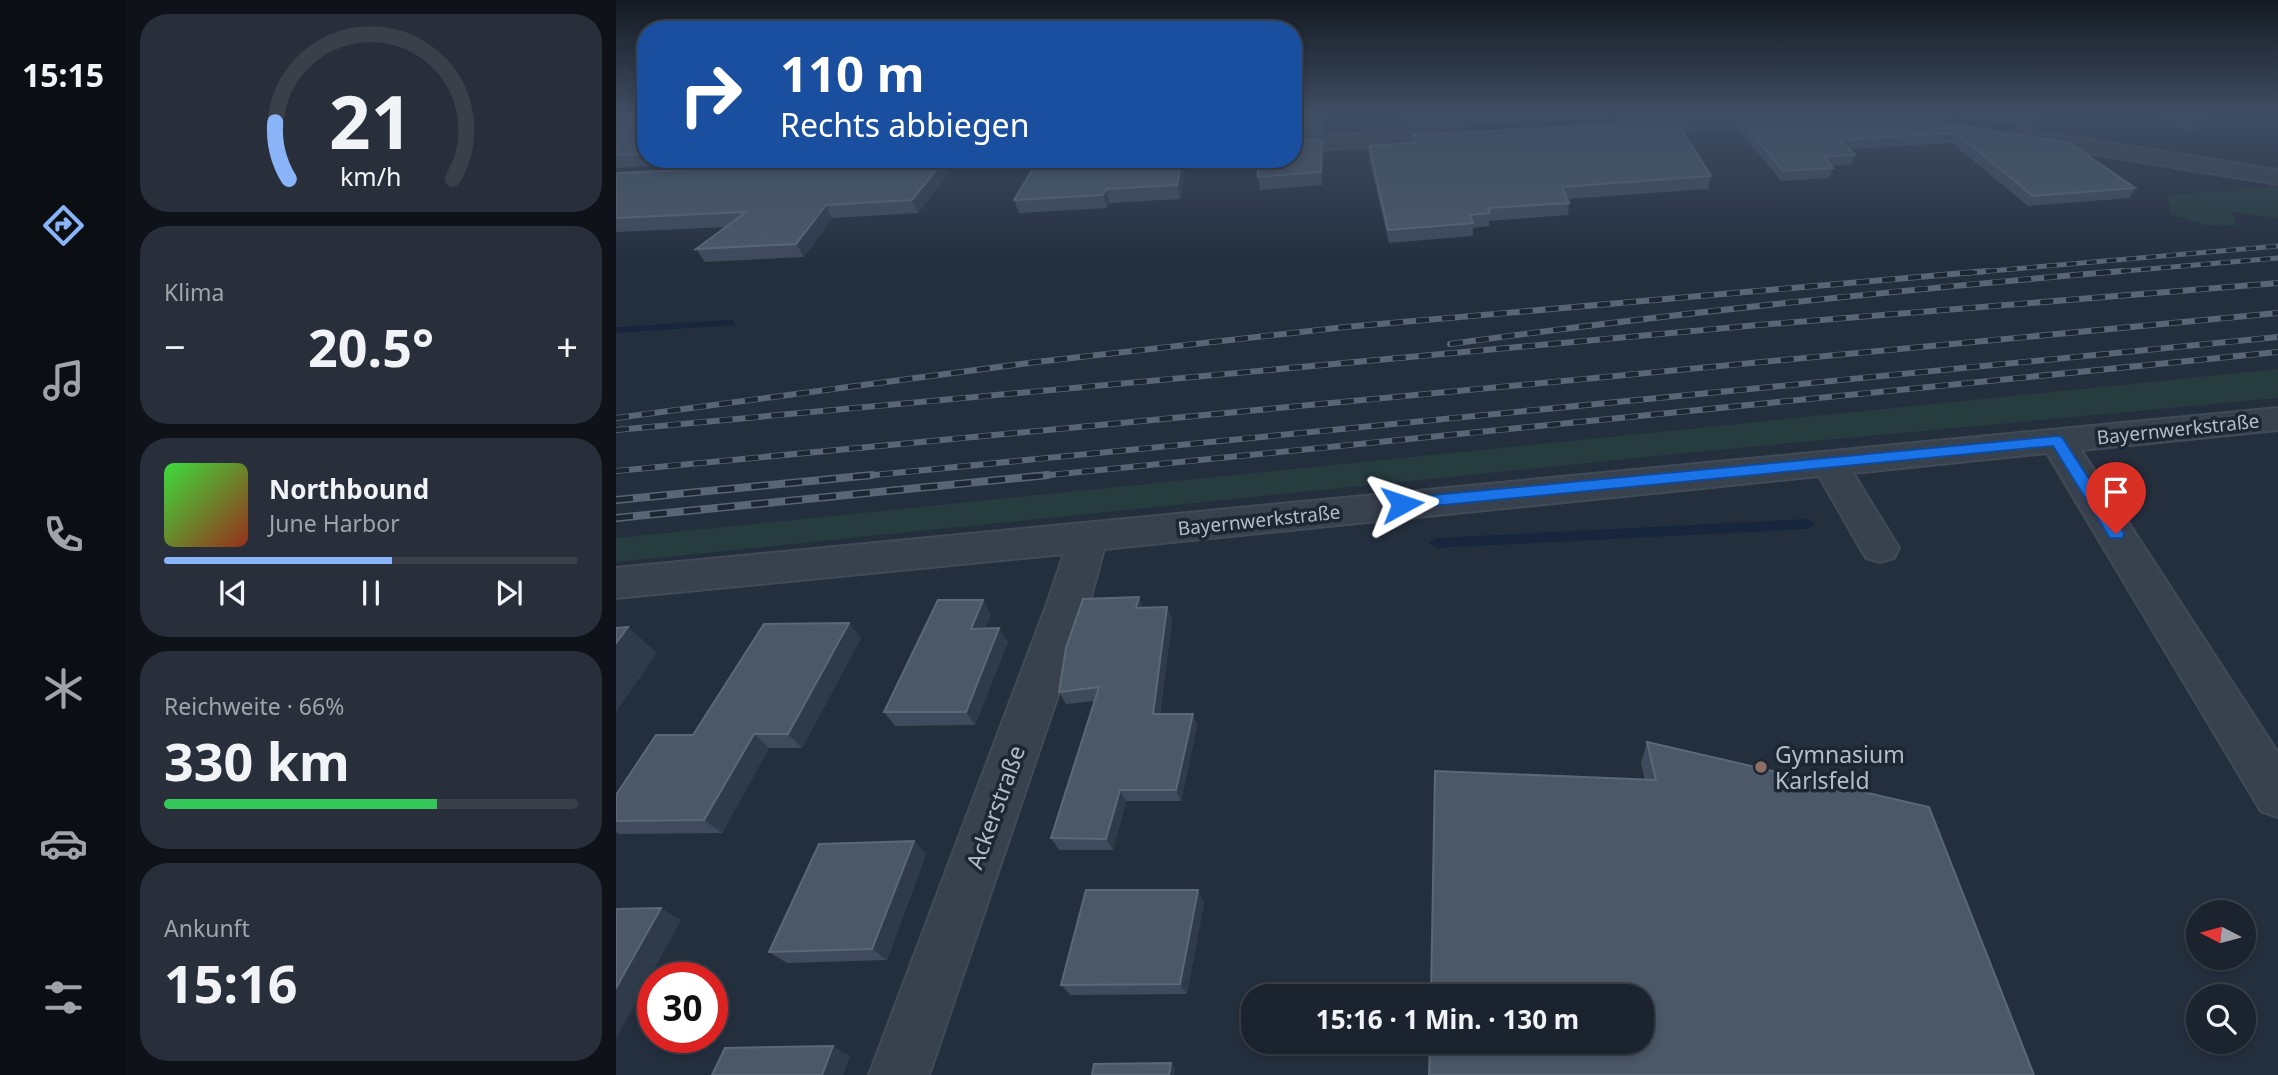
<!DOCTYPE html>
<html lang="de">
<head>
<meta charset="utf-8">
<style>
	:root { --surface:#1b232e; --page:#282f3a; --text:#f1f3f6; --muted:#a0a4aa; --line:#39404a; --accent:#8ab4f8 }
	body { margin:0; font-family:"Noto Sans",sans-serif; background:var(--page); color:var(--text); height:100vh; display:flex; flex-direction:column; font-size:26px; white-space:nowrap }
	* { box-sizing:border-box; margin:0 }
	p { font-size:23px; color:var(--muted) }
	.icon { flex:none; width:38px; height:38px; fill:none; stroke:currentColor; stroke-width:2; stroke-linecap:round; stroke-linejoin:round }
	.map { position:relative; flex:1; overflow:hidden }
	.drawer { display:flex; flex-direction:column; gap:14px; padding:14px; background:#0f1319; width:490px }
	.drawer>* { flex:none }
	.guide { position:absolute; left:21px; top:21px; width:665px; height:147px; border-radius:28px; box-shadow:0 4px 10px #0003,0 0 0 2px var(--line); background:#1a4fa0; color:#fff; overflow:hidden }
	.needle { width:46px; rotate:276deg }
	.fabs { position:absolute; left:1570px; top:900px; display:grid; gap:14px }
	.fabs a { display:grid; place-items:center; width:70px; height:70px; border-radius:50%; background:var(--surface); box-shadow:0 4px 10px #0003,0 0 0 2px var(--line); font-size:35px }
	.speed { position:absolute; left:21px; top:962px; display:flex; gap:14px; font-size:35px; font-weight:700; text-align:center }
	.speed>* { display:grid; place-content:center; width:91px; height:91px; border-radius:50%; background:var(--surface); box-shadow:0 4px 10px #0003,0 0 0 2px var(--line); line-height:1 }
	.speed .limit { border:10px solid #d22; background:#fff; color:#111 }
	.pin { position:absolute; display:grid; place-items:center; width:60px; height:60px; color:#fff; margin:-72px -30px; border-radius:50% 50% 50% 0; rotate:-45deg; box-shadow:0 0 7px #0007 }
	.pin .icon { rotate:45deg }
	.me { position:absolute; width:77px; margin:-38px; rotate:85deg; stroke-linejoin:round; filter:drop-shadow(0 0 5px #0008) }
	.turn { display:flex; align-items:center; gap:24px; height:147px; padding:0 28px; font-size:32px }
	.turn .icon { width:91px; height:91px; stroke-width:2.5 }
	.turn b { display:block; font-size:49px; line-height:60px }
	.big { font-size:52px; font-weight:700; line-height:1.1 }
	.drawer .widget { flex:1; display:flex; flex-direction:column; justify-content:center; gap:10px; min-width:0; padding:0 24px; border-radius:28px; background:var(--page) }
	.drawer .dial { align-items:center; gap:0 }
	.dial svg { height:182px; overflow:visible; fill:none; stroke:var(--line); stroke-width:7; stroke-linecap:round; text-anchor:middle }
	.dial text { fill:var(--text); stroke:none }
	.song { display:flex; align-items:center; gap:21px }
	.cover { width:84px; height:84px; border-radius:10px; background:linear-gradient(135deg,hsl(120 70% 55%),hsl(10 70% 35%)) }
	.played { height:7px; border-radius:4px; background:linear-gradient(90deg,var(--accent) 55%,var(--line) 55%) }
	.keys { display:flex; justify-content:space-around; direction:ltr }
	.heat { display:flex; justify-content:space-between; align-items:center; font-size:38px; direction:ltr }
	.charge { height:10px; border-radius:5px; background:linear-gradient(90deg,#34c759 66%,var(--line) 0) }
	.trip { position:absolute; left:625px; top:984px; width:413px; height:70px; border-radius:28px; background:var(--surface); box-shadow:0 4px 10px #0003,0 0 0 2px var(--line); font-weight:700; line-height:70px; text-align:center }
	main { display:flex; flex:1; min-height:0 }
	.dock { display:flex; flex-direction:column; width:126px; justify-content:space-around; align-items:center; background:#0b0e12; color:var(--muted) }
	.dock .icon { width:49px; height:49px }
	.dock .active { color:var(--accent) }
	.dock b { font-size:32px; color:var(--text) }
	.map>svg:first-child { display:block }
	.green { fill:#263c3f }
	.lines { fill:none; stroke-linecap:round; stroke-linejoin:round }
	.stream { fill:#17263c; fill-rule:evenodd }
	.street-casing { stroke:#414a57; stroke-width:4 }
	.street { fill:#38414e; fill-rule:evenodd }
	.rail-far2-casing { stroke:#5a6575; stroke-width:5 }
	.rail-far1-casing { stroke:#5a6575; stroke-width:6 }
	.rail-casing { stroke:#5a6575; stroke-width:8 }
	.rail-far2 { stroke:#1d2633; stroke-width:3.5; stroke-dasharray:10; stroke-linecap:butt }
	.rail-far1 { stroke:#1d2633; stroke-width:4.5; stroke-dasharray:13; stroke-linecap:butt }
	.rail { stroke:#1d2633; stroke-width:5; stroke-dasharray:17; stroke-linecap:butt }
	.wall { fill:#3f4b5c }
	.shaded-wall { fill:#2f3b4b }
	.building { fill:#4b5868; stroke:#5c6777; stroke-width:2 }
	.route { fill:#1a73e8; stroke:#114b97; stroke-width:2 }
	.education-dot { fill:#8d6e63; stroke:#1d2633; stroke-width:2.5 }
	.labels { text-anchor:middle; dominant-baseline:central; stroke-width:7; stroke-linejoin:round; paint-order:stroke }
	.street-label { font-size:19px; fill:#b4bcc9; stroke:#1d2633 }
	.near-poi-label { font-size:23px; fill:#b4bcc9; stroke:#1d2633; text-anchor:start }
	.near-street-label { font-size:23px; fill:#b4bcc9; stroke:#1d2633 }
</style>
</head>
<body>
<main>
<nav class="dock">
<b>15:15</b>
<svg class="icon active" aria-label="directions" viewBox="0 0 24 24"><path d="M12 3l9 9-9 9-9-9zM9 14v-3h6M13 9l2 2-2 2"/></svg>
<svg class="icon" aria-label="music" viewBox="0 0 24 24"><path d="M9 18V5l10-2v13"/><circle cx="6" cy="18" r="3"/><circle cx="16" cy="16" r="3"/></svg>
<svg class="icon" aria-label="phone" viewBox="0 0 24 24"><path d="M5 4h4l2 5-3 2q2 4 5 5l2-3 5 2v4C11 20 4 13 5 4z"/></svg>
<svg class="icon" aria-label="climate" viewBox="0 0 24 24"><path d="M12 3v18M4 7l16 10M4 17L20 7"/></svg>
<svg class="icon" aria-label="car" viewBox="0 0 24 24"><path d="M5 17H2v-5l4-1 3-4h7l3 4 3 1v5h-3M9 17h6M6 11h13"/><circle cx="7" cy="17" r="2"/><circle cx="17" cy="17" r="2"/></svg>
<svg class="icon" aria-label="filters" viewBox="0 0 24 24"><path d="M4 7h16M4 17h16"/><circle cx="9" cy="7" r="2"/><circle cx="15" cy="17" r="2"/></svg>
</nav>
<section class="drawer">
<div class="widget dial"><svg viewBox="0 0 100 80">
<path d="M14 69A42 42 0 1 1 86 69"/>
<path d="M14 69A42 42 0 0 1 8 44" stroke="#8ab4f8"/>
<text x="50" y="56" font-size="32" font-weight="700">21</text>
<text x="50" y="72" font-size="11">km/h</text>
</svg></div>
<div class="widget"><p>Klima</p>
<div class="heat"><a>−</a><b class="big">20.5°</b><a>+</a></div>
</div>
<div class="widget">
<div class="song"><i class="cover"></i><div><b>Northbound</b><p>June Harbor</p></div></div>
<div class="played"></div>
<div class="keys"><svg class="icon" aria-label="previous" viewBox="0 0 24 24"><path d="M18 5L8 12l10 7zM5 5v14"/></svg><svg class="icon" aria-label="pause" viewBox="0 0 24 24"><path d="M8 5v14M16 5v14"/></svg><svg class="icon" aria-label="next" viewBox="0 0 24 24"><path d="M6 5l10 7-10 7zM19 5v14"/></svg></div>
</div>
<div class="widget"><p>Reichweite · 66%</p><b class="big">330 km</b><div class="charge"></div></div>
<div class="widget"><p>Ankunft</p><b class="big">15:16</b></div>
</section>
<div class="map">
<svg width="1662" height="1075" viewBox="0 0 1662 1075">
	<rect width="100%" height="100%" fill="#242f3e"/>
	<path class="green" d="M1662 187V218L1616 212 1621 225 1593 226 1555 214 1551 195Z
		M1662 369V398L1069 453 0 562V538Z"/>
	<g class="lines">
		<path class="stream" d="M114 320 118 321V325L0 333V327Z
			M1192 519 1199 524 1192 529 820 548 813 543 820 538Z"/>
		<g class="street-casing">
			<path id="street" d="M1104 114H1229L1226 119 1218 121 1010 133 1002 131 999 126 1002 121 1010 119Z
				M1305 114H1327L1332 123 1329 128H1313Z
				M849 128 857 130 860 135 857 140 677 151V137Z
				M1405 129 1662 170V184L1397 141 1394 136 1397 131Z
				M270 159H398L394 164 386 166 279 171 271 169 267 164Z
				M1662 408V430L1465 450 1662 753V817L1645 811 1431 453 1237 473 1283 548 1278 558 1264 562 1250 558 1203 476 488 549 473 604 313 1075H253L431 604 448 554 0 598V568Z"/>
		</g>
		<use href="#street" class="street"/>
		<g class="rail-far2-casing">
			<path id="rail-far2" d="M1351 273 1662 246
				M1485 273 1662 258"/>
		</g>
		<g class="rail-far1-casing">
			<path id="rail-far1" d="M834 344C1058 313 1280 290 1506 271
				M0 418 420 362 729 327 1371 271
				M0 430 1142 325 1662 283
				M0 471 1662 313
				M238 477 1662 337
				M414 477 1662 352"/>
		</g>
		<g class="rail-casing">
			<path id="rail" d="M0 500 256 475
				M0 518 432 475"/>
		</g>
		<use href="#rail-far2" class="rail-far2"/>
		<use href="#rail-far1" class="rail-far1"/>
		<use href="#rail" class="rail"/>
	</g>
	<path class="wall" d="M0 114H30V159H171L0 168Z
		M677 114H707V133L677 134Z
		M787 114H1047L791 128Z
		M1222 114 1454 143 1519 188 1514 198 1412 206 1336 143 1233 149 1239 155 1235 164 1215 166 1217 168 1214 178 1165 181 1122 129 1125 119Z
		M1325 114H1412L1419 119 1415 128Z
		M1542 114H1588L1576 134Z
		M797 135 1095 176 1092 189 952 199 953 203 952 215 873 221V226L857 228V236L773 243 753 158V146L797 143Z
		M707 152 706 185 644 190 642 177Z
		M311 159H330L334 171 302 213 216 218 188 257 89 262 80 249 110 227 0 232V173Z
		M571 159 564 199 494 203 491 208 403 213 398 200Z
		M551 607 556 620 544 714H577L581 726 565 801H510L497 850H443L435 838 479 701 450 704 443 692Z
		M375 614 369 628H383L392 642 359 725 279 726 268 712Z
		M245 638 186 748H153L106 833 3 834 0 832V821L77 735Z
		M1031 742 1418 1075 1029 780 1025 763Z
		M298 841 310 854 271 960 171 963 153 952Z
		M588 902 571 994 455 995 445 985Z"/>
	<path class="shaded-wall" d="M706 140 707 152 706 185 705 172Z
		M329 159H330L334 171 302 213 296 200Z
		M566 159H571L564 199 561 185Z
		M490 189 494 203 491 208 487 195Z
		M210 205 216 218 188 257 180 244Z
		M523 597 528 610 520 608Z
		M367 600 375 614 363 642 355 629Z
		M551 607 556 620 542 726 537 714Z
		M233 623 245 638 186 748 172 734Z
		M12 627 41 653 0 712V643Z
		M383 628 392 642 359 725 350 712Z
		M577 714 581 726 565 801 560 790Z
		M138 734 153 748 106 833 88 820Z
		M504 790 510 801 497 850 490 839Z
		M298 841 310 854 271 960 256 949Z
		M582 890 588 902 571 994 564 984Z
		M45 908 65 920 0 1039V988Z
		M217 1046 234 1056 227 1075H206Z
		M555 1063 559 1068 558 1075H553Z"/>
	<path class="building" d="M0 114H30V154L0 155Z
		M677 114H706V121L677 122Z
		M790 114H836L791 116Z
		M1222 114H1270L1454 143 1519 188 1417 196 1340 133 1224 140 1239 155 1207 156 1217 168 1167 171 1125 119Z
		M1389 114H1412L1419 119Z
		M1060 121 1095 176 946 187 953 203 872 208 874 213 854 215 857 223 772 230 753 146 799 143 797 135Z
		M677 140H706L705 172 642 177 641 159H677Z
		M311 159H329L296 200 210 205 180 244 80 249 130 212 0 218V173Z
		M423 159H566L561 185 490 189 487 195 398 200Z
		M523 597 520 608 551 607 537 714H577L560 790H504L490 839 435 838 483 687 443 692 450 648 467 599Z
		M322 600H367L355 629 383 628 350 712H268Z
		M233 623 172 734H138L88 820 0 821V795L40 735H77L148 624Z
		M12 627 0 643V628Z
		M1031 742 1313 807 1418 1075H813L814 1041H1026V996H815L819 771 1040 780Z
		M298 841 256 949 153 952 203 844Z
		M470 890H582L564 984 445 985Z
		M45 908 0 988V909Z
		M217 1046 206 1075H96L109 1048Z
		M555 1063 553 1075H476L478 1064Z"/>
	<linearGradient id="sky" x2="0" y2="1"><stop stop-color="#141a22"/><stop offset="0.43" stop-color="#3f4d63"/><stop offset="1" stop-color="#3f4d63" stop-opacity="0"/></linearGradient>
	<rect width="1662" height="264" fill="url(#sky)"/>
	<path class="route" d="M1441 436 1446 437 1506 530 1508 534 1506 538H1494L1437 446 786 509 778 504 786 498Z"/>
	<circle class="education-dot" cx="1145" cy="767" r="7"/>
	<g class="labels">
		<g class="street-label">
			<text transform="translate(1562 429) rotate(-6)">Bayernwerkstraße</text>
			<text transform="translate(643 520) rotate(-6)">Bayernwerkstraße</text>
		</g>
		<g class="near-poi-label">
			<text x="1159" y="754">Gymnasium<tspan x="1159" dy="26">Karlsfeld</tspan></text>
		</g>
		<g class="near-street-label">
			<text transform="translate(379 807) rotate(-70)">Ackerstraße</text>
		</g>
	</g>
</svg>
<div class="fabs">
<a><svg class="needle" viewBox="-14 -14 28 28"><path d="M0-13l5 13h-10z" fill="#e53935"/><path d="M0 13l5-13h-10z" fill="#a0a4aa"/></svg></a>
<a><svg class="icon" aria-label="search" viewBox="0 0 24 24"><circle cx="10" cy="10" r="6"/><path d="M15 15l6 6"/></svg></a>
</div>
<div class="speed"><div class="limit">30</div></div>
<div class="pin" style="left:1500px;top:534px;background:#d93025"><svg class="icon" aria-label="arrive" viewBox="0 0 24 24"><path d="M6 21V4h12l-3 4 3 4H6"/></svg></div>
<svg class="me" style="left:786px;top:504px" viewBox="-20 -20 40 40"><path d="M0-17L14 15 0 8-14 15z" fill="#1a73e8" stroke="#fff" stroke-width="4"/></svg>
<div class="trip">15:16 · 1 Min. · 130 m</div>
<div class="guide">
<div class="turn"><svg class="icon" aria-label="right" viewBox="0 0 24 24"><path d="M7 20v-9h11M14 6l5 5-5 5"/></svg><div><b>110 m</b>Rechts abbiegen</div></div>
</div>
</div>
</main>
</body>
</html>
